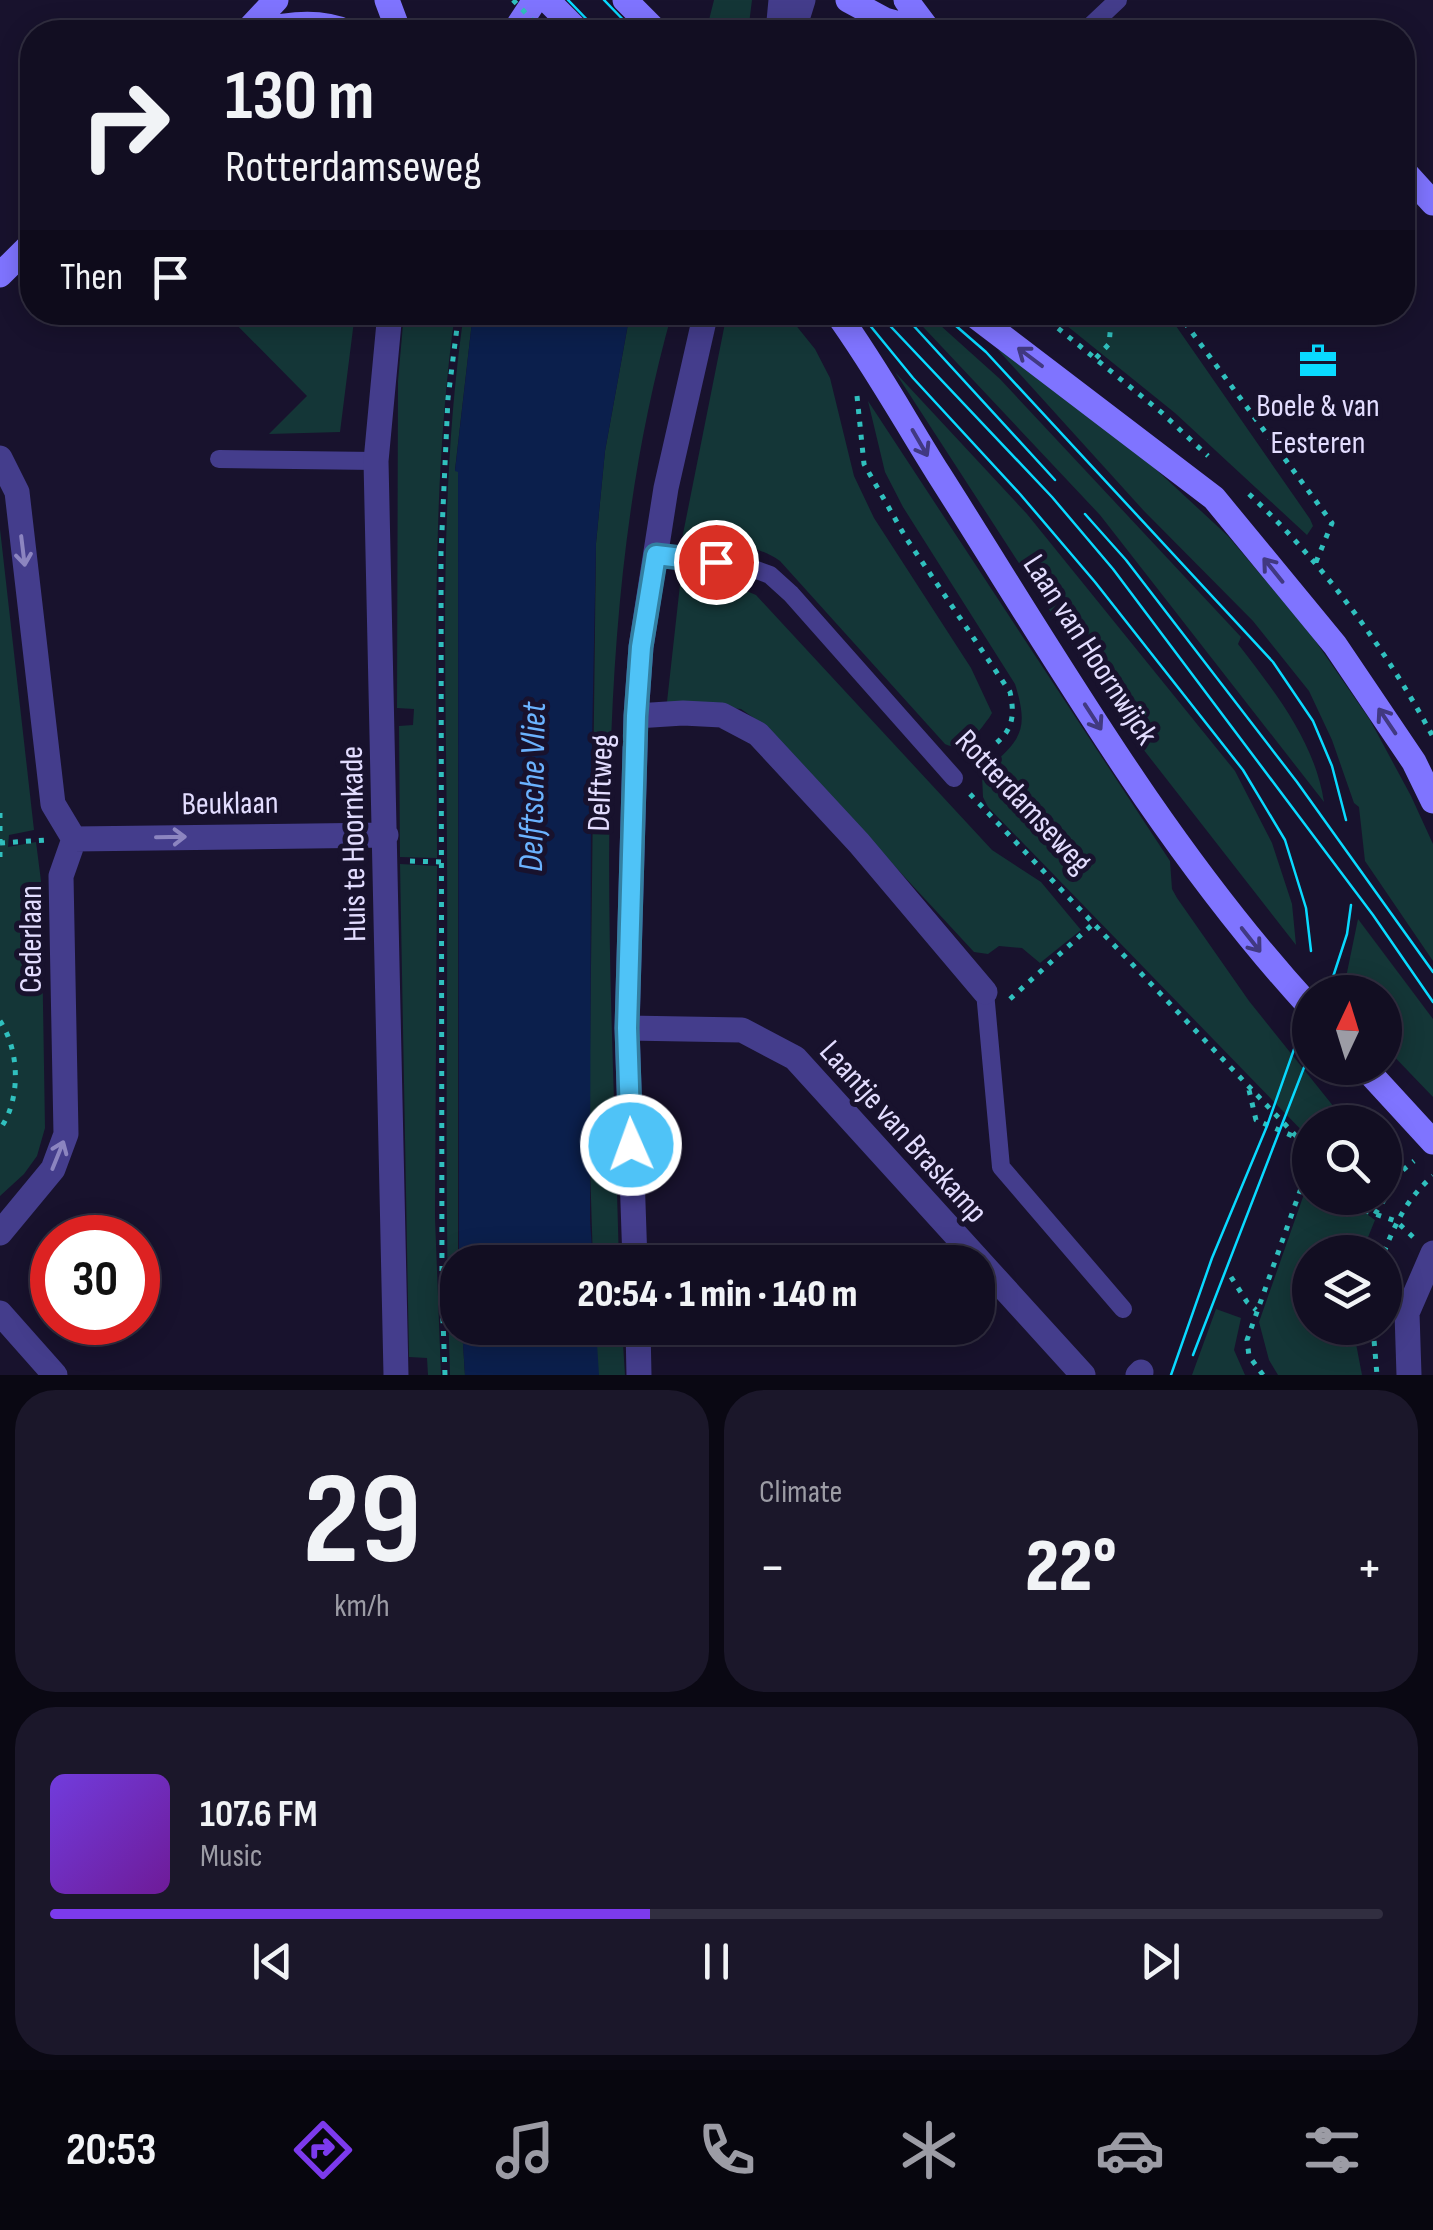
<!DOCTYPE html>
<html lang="en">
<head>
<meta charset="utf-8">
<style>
	:root { --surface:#120e22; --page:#1b172a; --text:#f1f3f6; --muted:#9c9ca5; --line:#312e40; --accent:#7c3aed }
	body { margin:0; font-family:"Sofia Sans Condensed",sans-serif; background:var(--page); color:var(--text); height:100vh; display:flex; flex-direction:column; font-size:38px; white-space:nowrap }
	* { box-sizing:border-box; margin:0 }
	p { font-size:32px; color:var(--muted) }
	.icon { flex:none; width:55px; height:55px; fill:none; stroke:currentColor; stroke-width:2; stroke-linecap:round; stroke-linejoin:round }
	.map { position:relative; height:1375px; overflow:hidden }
	.panel { display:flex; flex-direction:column; gap:15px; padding:15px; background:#0a0813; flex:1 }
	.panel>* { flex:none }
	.guide { position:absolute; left:20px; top:20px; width:1395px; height:305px; border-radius:40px; box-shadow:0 5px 25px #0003,0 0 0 2px var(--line); background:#120e22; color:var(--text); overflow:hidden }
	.needle { width:65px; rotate:4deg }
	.buttons { position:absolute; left:1292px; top:975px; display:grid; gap:20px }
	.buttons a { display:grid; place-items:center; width:110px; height:110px; border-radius:50%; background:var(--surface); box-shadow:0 5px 25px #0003,0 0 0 2px var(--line); font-size:50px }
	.speed { position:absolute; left:30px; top:1215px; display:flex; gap:20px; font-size:50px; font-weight:700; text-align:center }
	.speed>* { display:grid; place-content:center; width:130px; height:130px; border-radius:50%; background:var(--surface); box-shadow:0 5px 25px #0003,0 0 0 2px var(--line); line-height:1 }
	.speed .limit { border:15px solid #d22; background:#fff; color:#111 }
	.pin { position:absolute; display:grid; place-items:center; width:85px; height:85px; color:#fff; margin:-42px; border:5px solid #fff; border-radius:50%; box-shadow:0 2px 10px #0007 }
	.me { position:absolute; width:110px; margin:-55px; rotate:358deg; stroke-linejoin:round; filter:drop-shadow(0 0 8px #0008) }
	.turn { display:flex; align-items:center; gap:35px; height:210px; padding:0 40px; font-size:45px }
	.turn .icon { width:130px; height:130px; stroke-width:2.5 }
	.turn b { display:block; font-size:70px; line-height:85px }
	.then { display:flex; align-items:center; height:95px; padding:0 40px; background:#0003; gap:20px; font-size:38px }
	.big { font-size:75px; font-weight:800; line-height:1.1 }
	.panel .card { flex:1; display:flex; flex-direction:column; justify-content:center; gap:15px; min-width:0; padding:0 35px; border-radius:40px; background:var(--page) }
	.panel .dial { align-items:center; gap:0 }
	.dial b { font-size:130px; line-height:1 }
	.song { display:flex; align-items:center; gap:30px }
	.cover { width:120px; height:120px; border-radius:15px; background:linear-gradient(135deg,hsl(260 70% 55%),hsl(280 70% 35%)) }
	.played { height:10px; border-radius:5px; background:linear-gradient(90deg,var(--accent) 45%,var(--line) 45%) }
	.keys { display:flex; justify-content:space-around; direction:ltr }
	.heat { display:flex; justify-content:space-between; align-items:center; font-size:55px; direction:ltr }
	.panel .tiles { flex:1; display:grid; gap:15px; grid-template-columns:1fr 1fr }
	.card:last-child { grid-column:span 2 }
	.trip { position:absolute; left:440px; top:1245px; width:555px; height:100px; border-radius:40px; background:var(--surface); box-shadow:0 5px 25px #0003,0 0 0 2px var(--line); font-weight:800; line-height:100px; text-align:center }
	.dock { display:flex; height:160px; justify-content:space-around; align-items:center; background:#07060e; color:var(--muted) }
	.dock .icon { width:70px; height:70px }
	.dock .on { color:var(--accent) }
	.dock b { font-size:45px; color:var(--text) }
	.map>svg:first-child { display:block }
	.green { fill:#143637 }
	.water { fill:#0b1f4c }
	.pier { fill:#18122d }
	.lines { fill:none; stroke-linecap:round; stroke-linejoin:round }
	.path { stroke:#30c0be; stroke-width:5; stroke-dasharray:5 8; stroke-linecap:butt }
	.lane { stroke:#443d8c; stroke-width:18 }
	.street { stroke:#443d8c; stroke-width:25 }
	.secondary { stroke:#7f74ff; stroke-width:25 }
	.tram { stroke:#09daff; stroke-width:2.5 }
	.path-bridge { stroke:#30c0be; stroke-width:5; stroke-dasharray:5 8; stroke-linecap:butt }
	.oneway { stroke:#413981 }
	.oneway2 { stroke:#8c85c0 }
	.route-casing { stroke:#337fa1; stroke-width:25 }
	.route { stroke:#4fc3f7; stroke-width:18 }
	.labels { text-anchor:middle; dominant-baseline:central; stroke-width:10; stroke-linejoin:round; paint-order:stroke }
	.poi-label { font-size:32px; fill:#e3ddff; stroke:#18122d }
	.street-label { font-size:32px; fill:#e3ddff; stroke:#18122d }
	.water-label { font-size:35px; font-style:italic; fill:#6bb3ff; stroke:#18122d }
</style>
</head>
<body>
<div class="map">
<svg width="1433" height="1375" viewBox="0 0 1433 1375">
	<rect width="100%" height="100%" fill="#18122d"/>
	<path class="green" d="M714 0H752L748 32H712L707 28Z
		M225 313H355L340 432 269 434 307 396Z
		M404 313H455C430 493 437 676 437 858L400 857 399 726 413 725 414 709 397 708 398 381Z
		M464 313H473L455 470 458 471V1328H462L465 1375H450C444 1200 448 1026 447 851 446 671 438 491 464 313Z
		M630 313H672C585 620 611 947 619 1262H593L589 1135 596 543 605 451Z
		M727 313H786L815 349 830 378 854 476 874 518 971 668 992 713 989 718C977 733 966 754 945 744L780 561C751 541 717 542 682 539Z
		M910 313H925L931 317 1000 379 1241 637 1238 644C1275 692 1315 742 1324 802L1100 515Z
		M1051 313H1167L1310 519 1313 526 1307 535 1175 413Z
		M998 350 1009 352 1135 450 1228 536 1310 633 1370 720 1411 796 1433 844V961L1365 861 1359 807 1354 803 1332 740 1309 691 1253 621 1144 511Z
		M895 372 1027 514 1235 771 1272 843 1292 904 1296 945 1122 722Z
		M868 401 1170 861 1172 889 1177 898 1249 1001 1346 1122H1310V1139L988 807 983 797 982 775C1018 740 1031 735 1015 684L903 507 885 472Z
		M0 529 34 830 9 835 8 847 36 842 41 881 45 1128 37 1156 24 1174 0 1196Z
		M680 585H732L756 595 992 850 1041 882 1081 930 1040 963 1022 948 999 946 988 954 974 952 765 726 741 709 667 702Z
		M400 864 437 866 435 1218 441 1375H428L427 1358 409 1357Z
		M1358 919 1433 1019V1097L1385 1047V992H1343Z
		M1310 1177V1198H1375L1368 1215 1375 1220 1362 1252H1310V1328H1353L1362 1375H1278L1269 1360 1259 1322Z
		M1216 1309 1241 1318 1234 1350 1245 1375H1192Z
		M595 1328H622L625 1375H597Z"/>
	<path class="water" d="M473 313H630L605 451 596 543 591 794 590 1221 593 1262H459L458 472 455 471Z
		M462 1328H596L599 1375H465Z"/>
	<path class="pier" d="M559 0H675L706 32H551Z"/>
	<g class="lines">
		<path class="path" d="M1038 312 1161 412 1208 456
			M1177 312 1332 523 1316 562
			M1096 358 1109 344 1112 312
			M857 396 864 464 906 538 1010 692C1019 733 1001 739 971 763
			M1249 494C1322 562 1384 646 1432 735
			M970 794 1297 1137 1310 1156
			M0 813V858
			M0 843 46 840
			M410 861 442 862
			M1010 999 1093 924
			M0 1021C20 1051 21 1100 0 1129
			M1249 1090 1256 1120 1295 1137
			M1327 1198 1396 1221 1413 1237
			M1375 1214 1403 1170 1414 1161
			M1384 1252C1396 1222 1408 1197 1433 1176
			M1231 1277 1247 1302 1256 1310
			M1373 1328 1377 1375
			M445 1375 442 1293 441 553 448 398 459 312
			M1263 1375 1249 1356 1247 1340 1310 1163"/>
		<path class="lane" d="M1084 32 1118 0
			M219 459 376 461
			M656 555 746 566 770 575 791 594 954 778
			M985 992 1001 1167 1123 1309"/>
		<path class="street" d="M778 32 781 0
			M793 32 803 0
			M390 312 376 461 396 1375
			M0 458 17 492 53 804 74 839
			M636 716 683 713 722 715 758 734 859 843 985 992
			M74 839 386 835
			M627 1028 742 1030 795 1058 1083 1375
			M0 1233 53 1169 66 1134 61 876 74 839
			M635 1262 627 1028 636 716 641 647 666 488 706 312
			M0 1313 55 1375
			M638 1328 639 1375
			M1138 1375 1141 1372
			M1409 1375 1407 1313 1433 1253"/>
		<path class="secondary" d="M387 0 399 32
			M547 0 579 32
			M625 0 657 32
			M848 0 885 20 929 32
			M906 0 930 32
			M246 32 276 0
			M257 32C286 24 320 20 347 32
			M514 32 535 0
			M1402 169 1433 203
			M0 275 32 243
			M836 312C874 364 904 419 938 473 1054 655 1163 847 1310 1007
			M970 312 1214 498 1335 645 1414 762 1433 801
			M1365 1068 1433 1142"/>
		<path class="tram" d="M568 0 599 32
			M604 0 635 32
			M859 312 913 378 1020 494 1095 582 1243 770 1285 840 1306 908 1311 951
			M877 312 1052 497 1113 569 1373 915 1433 1002
			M901 312 1055 480
			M940 312 986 352 1273 662 1313 721 1332 766 1346 820
			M1085 514 1126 560 1297 782 1433 972
			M1332 980 1347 934 1351 905
			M1193 1355 1310 1052
			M1171 1375 1212 1258 1267 1126 1298 1038"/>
		<path class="path-bridge" d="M513 0 544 32"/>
	</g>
	<defs><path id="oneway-shaft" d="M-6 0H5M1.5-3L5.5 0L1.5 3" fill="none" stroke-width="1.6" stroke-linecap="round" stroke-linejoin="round" transform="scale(2.5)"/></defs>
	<g class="oneway">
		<use href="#oneway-shaft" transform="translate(1030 357) rotate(-143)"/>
		<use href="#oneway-shaft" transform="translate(920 443) rotate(60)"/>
		<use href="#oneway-shaft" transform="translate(1273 570) rotate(-129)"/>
		<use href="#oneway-shaft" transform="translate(1093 717) rotate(57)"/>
		<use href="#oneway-shaft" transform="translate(1387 721) rotate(-124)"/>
		<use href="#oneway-shaft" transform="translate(1251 940) rotate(52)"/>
	</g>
	<g class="oneway2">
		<use href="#oneway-shaft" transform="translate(23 551) rotate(83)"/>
		<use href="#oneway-shaft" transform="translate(171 837) rotate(-1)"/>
		<use href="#oneway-shaft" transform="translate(58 1155) rotate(-68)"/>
	</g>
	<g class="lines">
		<g class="route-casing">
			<path id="route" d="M631 1145 627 1028 636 716 641 647 656 555 716 562"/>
		</g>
		<use href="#route" class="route"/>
	</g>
	<defs>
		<g id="office-bare" transform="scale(3)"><path d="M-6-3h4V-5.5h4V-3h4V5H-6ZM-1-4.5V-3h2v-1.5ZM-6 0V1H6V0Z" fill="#09daff" stroke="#18122d" stroke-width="2.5" paint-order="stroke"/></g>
	</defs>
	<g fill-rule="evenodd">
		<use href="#office-bare" x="1318" y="361"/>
	</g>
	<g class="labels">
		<g class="poi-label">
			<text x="1318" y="406">Boele &amp; van<tspan x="1318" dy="37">Eesteren</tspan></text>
		</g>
		<g class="street-label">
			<text transform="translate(1090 650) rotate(57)">Laan van Hoornwijck</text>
			<text transform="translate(601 783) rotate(-88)">Delftweg</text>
			<text transform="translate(1023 802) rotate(47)">Rotterdamseweg</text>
			<text transform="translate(230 804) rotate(-1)">Beuklaan</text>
			<text transform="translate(354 844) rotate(-91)">Huis te Hoornkade</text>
			<text transform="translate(31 939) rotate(-90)">Cederlaan</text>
			<text transform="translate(903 1132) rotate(48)">Laantje van Braskamp</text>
		</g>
		<g class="water-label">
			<text transform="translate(533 787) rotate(-89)">Delftsche Vliet</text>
		</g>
	</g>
</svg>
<div class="buttons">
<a><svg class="needle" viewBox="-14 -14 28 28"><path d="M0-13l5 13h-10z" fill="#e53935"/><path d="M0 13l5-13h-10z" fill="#9c9ca5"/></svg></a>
<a><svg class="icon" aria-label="search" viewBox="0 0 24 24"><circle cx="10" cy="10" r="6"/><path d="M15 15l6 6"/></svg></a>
<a><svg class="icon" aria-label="layers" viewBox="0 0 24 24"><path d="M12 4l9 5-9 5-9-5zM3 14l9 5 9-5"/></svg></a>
</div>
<div class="speed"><div class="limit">30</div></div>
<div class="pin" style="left:716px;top:562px;background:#d93025"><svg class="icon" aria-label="arrive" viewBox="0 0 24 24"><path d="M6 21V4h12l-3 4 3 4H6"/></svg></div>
<svg class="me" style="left:631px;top:1145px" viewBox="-20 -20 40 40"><circle r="17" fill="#4fc3f7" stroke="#fff" stroke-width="3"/><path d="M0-11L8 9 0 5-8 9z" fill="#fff"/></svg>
<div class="trip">20:54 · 1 min · 140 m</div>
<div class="guide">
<div class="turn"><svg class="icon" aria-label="right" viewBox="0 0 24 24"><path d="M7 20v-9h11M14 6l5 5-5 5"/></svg><div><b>130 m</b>Rotterdamseweg</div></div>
<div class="then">Then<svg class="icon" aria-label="arrive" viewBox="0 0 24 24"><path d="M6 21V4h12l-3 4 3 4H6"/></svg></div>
</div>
</div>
<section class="panel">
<div class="tiles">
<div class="card dial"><b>29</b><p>km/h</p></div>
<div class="card"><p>Climate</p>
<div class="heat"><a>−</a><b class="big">22°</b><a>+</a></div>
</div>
<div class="card">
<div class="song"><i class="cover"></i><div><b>107.6 FM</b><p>Music</p></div></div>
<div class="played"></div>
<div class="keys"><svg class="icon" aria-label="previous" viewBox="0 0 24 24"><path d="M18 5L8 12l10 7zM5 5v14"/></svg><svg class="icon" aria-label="pause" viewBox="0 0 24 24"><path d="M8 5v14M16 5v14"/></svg><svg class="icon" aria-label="next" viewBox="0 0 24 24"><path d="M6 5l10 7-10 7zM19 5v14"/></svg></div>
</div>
</div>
</section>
<nav class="dock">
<b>20:53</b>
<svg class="icon on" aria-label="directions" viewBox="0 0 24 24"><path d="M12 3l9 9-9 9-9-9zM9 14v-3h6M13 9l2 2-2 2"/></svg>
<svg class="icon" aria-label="music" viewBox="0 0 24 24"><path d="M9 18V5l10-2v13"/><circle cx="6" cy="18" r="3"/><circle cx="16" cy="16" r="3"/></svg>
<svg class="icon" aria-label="phone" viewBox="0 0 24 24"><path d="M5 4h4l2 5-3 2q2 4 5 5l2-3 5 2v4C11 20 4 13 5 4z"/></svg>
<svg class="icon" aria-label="climate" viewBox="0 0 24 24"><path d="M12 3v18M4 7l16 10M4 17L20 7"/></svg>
<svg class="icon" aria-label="car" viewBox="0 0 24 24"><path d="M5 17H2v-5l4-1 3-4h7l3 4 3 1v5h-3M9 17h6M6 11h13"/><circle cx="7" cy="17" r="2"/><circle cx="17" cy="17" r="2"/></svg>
<svg class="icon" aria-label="filters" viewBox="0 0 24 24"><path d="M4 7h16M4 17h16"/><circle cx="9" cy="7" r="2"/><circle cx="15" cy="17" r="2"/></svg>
</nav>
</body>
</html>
